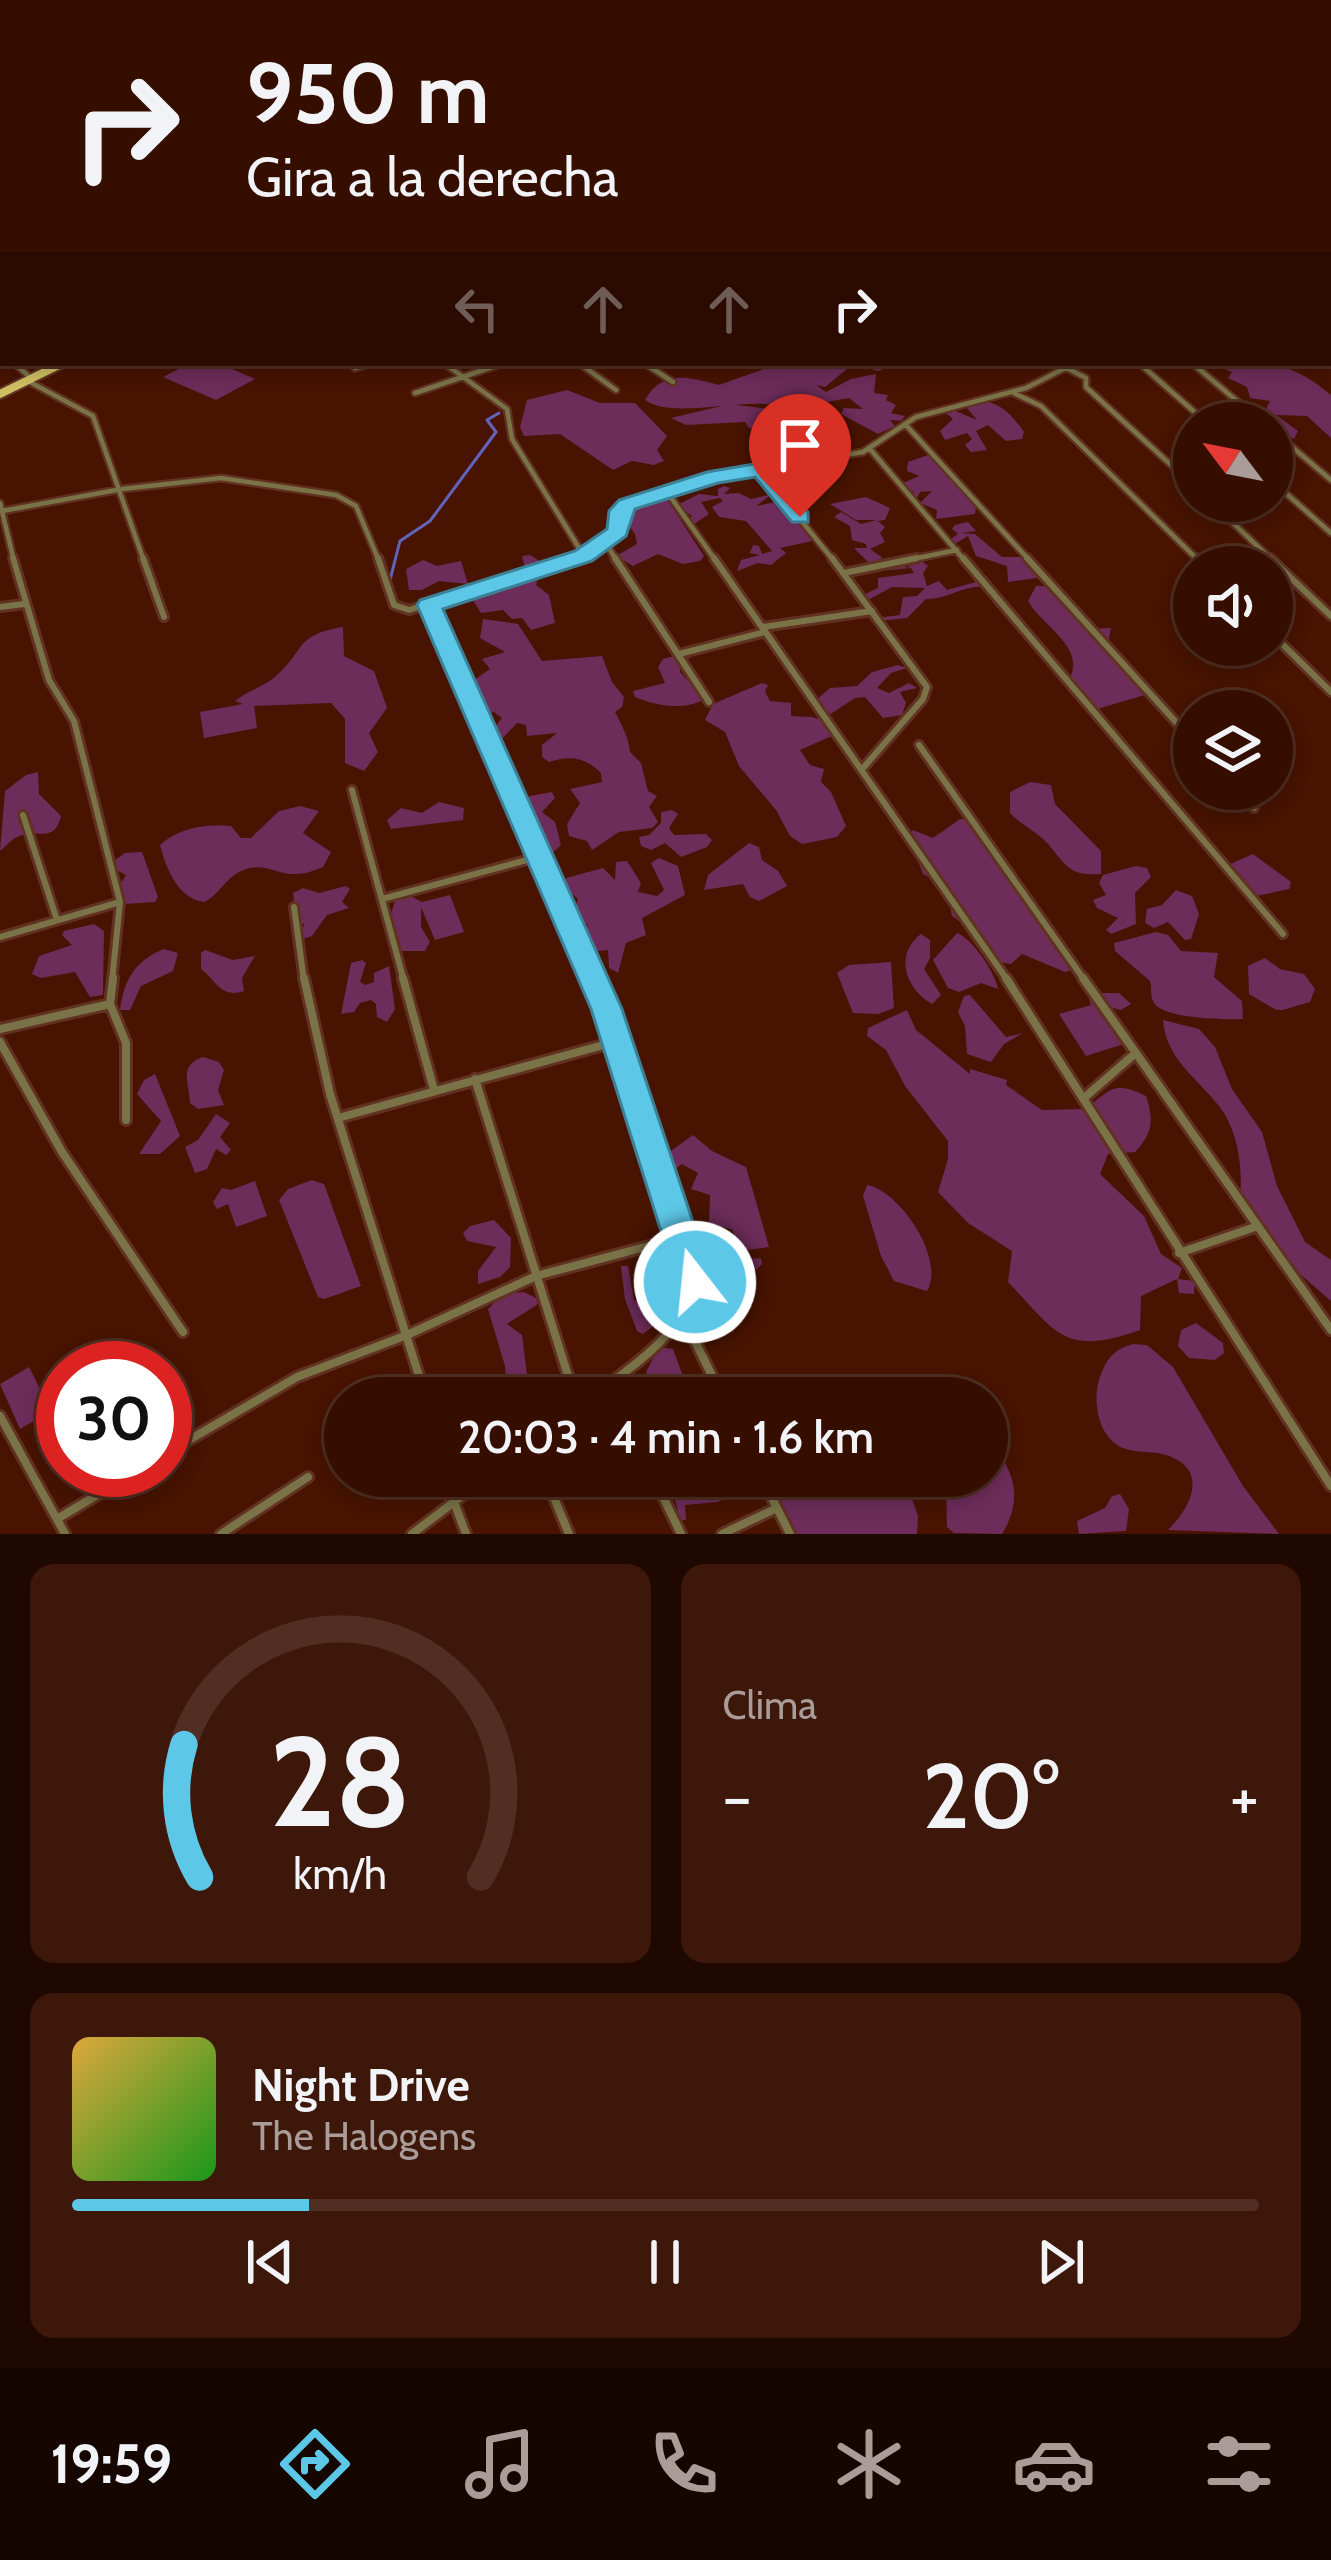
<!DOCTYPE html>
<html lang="es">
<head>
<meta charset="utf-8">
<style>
	:root { --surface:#360e00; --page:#3d170a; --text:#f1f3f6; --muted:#aa9c99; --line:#502e22; --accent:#5cc7e7 }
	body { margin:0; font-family:Cabin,sans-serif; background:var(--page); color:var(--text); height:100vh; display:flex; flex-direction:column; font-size:45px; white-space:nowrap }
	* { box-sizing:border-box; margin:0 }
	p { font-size:39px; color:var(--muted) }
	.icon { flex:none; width:66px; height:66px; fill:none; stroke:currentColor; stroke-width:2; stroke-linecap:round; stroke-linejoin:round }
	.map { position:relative; height:1534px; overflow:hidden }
	.drawer { display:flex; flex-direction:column; gap:30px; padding:30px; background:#1e0800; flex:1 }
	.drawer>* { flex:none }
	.guide { position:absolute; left:0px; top:0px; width:1332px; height:366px; box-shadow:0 6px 18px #0003,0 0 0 3px var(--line); background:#360e00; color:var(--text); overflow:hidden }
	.needle { width:78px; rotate:302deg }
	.tools { position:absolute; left:1173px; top:402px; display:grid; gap:24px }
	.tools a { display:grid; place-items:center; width:120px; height:120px; border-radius:50%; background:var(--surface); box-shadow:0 6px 18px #0003,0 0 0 3px var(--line); font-size:60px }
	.speed { position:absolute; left:36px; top:1341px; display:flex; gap:24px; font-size:60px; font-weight:700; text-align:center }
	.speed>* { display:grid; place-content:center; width:156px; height:156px; border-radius:50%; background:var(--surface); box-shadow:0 6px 18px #0003,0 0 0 3px var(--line); line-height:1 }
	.speed .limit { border:18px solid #d22; background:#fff; color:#111 }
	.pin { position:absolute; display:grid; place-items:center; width:102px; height:102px; color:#fff; margin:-123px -51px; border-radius:50% 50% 50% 0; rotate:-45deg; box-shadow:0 0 12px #0007 }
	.pin .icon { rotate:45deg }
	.me { position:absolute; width:132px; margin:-66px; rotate:344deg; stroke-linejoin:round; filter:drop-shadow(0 0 9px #0008) }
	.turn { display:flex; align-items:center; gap:42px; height:252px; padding:0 48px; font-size:54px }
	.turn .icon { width:156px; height:156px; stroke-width:2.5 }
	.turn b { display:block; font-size:84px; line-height:102px }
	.lanes { display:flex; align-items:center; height:114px; padding:0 48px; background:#0003; justify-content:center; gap:60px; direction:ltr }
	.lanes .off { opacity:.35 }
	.big { font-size:90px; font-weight:600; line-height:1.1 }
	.drawer .card { flex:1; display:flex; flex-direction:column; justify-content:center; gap:18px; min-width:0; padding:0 42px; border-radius:24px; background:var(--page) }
	.drawer .dial { align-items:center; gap:0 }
	.dial svg { height:312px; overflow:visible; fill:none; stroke:var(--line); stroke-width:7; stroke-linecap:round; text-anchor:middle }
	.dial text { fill:var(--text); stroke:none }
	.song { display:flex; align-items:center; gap:36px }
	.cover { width:144px; height:144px; border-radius:18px; background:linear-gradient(135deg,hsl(40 70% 55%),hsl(120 70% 35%)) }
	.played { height:12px; border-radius:6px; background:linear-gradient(90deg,var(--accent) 20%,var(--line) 20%) }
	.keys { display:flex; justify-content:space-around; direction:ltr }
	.heat { display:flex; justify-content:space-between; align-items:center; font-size:66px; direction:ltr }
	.drawer .tiles { flex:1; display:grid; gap:30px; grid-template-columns:1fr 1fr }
	.card:last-child { grid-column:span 2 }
	.trip { position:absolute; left:324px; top:1377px; width:684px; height:120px; border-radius:60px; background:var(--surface); box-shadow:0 6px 18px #0003,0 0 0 3px var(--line); font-weight:600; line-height:120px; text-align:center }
	.tab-bar { display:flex; height:192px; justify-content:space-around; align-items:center; background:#160600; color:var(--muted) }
	.tab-bar .icon { width:84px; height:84px }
	.tab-bar .selected { color:var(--accent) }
	.tab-bar b { font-size:54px; color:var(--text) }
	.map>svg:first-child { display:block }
	.green { fill:#6d2c5a }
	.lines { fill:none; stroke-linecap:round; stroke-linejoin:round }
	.stream { stroke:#6263bb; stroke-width:3 }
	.minor-far3-casing { stroke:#613221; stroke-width:6 }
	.minor-far2-casing { stroke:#613221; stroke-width:9 }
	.minor-far1-casing { stroke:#613221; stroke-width:12 }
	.minor-casing { stroke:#613221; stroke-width:14 }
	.major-far1-casing { stroke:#613221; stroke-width:8 }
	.major-casing { stroke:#613221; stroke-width:12 }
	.minor-far3 { stroke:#7a7348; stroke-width:3 }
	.minor-far2 { stroke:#7a7348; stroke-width:4.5 }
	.minor-far1 { stroke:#7a7348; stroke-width:6 }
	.minor { stroke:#7a7348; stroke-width:8 }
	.major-far1 { stroke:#cebf62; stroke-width:4.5 }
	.major { stroke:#cebf62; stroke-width:8 }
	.route { fill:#5cc7e7; stroke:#3c8196; stroke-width:3 }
</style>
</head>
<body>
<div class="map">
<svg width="1331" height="1534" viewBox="0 0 1331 1534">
	<rect width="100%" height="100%" fill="#481300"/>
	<path class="green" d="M190 363H218L255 379 216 400 163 377Z
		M754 363H901L878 371 853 364 825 387 816 385 826 392 851 379 876 374 874 393 888 395 886 400 896 405 891 413 905 416 901 421 890 420 895 426 878 434 841 414 844 408 863 409 849 398 805 406 785 418 779 414 800 406 798 397H787L780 406C742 397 673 420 645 400 664 367 692 379 719 385L767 368Z
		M1227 363C1273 363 1293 363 1331 395V438L1307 416 1276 415 1298 431 1294 439 1272 430V423H1263L1257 415 1264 413 1270 401 1250 398 1247 387 1228 378 1232 372 1225 369Z
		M567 390 600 403H635L667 436 657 450 664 461 654 465 632 461 613 470 560 434 524 436 520 427 527 400Z
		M980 401C1002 402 1012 416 1024 432L1022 439 1006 441 988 425 976 431 987 450 971 452 965 445 972 439 967 433 945 440 940 431 953 419 942 410 951 409 977 420 966 407Z
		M730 404 776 410V419L792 434 749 428 745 422 686 425 671 418Z
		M928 455 976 507 975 514 936 519 937 510 920 503 932 491 920 492 917 498 911 496 914 492 899 485 919 476 907 471 908 462Z
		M724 486 730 488 724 494 739 493 751 499 772 494 756 506 781 501 812 541 780 548 786 553 771 565 758 563 737 571 741 560 760 555 750 553 753 545 759 546 762 554 772 551 746 521 719 517 712 507 723 501 720 498 701 502 709 514 694 524 687 522 692 516 677 505 699 494 718 496V489Z
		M656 494 665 496 704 556 700 561 683 564 658 554 633 566 616 556 637 544 635 534 620 514 633 501Z
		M866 497 890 508 885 520 878 521 885 527 880 533 885 542 870 549 883 558 869 563 854 548H867L866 544 852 540 850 526 834 517 841 512 861 524 877 520H856L830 504Z
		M968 522 976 531 962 533 975 534 1002 557H1028L1038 570 1037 578 1008 582 1007 566 976 556 968 536 953 545 948 541 958 534 952 529 955 525Z
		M530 555 542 563 536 585 549 595 555 623 531 630 522 618 512 619 503 610 481 613 469 594 526 571 522 556Z
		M916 557 928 566 923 573 927 586 939 581 947 590 983 580 984 587C963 585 947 600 926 599L907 618 880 621 876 618 900 615 903 597 917 596 925 588 892 587 870 599 863 595 878 588V578L914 573 911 568 891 570 887 566 893 562 908 568Z
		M423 560 437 566 461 561 468 584 439 581 422 590H409L406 569Z
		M1036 586C1052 584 1059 597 1066 609L1090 619 1087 629 1111 628 1108 644 1148 694 1094 710 1069 679C1087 648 1043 627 1028 601Z
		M483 619 518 624 542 661 602 656 612 682 624 697 622 707 615 712C622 725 629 739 630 752L641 763 648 791 657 796 649 807 658 822 652 828 619 832 592 850 587 841 569 836 567 824 580 803 570 789 602 782 601 773C585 757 570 755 549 762L542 757V745L557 733 527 736 526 725 517 723 501 740 490 733 502 718 494 712 482 715 475 704 477 690 467 685 490 669 482 659 505 652 480 638Z
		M343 627 344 656 374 671 387 708 369 733 378 752 364 771 345 763V719L331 703 254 706 257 728 204 738 200 712 243 704 235 701C248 690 264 687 276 676 306 650 294 635 343 627Z
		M685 653 692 656 680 666V672L705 699C683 711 657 706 635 697L633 691 665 683 658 667 663 659Z
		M898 665 907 668 891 673 877 688 889 693 909 683 917 688 900 692 906 703 902 715 883 718 865 697 855 698 826 717 815 701 830 688 857 686 872 672Z
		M762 683 768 685 765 691 770 701 791 703V716C813 718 821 713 834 735L800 750 810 765 824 769 821 782 831 792 846 826 837 837 802 844 790 836 776 810 739 766 725 732 705 720 713 704Z
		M38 772 39 794 61 816C54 845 37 827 17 837 10 840 6 847 0 851L5 791 26 775Z
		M1030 782 1051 785 1055 804 1101 851V874C1070 876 1067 867 1048 844 1038 832 1021 825 1010 813V792Z
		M552 792 555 798 542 812 555 822 561 845 549 856 540 853 520 806 530 796Z
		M439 802 464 808 463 820 391 829 387 820 401 808 422 813Z
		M300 806 319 811 303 833 331 852 323 867C280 887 272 857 241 871 227 877 219 894 205 902 179 900 166 869 160 845 178 828 207 823 231 826L241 838H251L279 811Z
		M672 810 678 814 669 828 674 835 706 834 712 840 707 847 681 857 665 843 651 850 641 846 639 837 649 835 661 823V812Z
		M960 819 970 820 1008 869 1021 897 1041 917 1055 949 1077 968 1065 972 1022 954 1011 964 999 962 981 936 952 916C948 894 944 884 923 874L909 838 913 830 933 838Z
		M749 843 759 847 762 860 778 871 787 886 759 901 750 897 743 884 704 890 708 875Z
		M142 852 158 897 155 902 126 904 116 891 126 875 111 867 112 862 125 853Z
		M1253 854 1291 882 1289 889 1252 897 1221 868Z
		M659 858 678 866 685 895 642 918 646 935 626 943 618 973 609 968 608 950 580 953V937L588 925 572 920 578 899 563 886 566 878 603 868 615 880 616 862 627 861 641 883 638 892 657 896 664 890 651 863Z
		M1136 866 1147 868 1151 877 1135 893 1136 924 1111 934 1106 930 1118 918 1097 908 1093 900 1106 895 1099 883 1103 875Z
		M346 886 350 889 342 902 349 908 327 915 312 936 300 940 304 924 296 919 293 893 303 888 319 893Z
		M1176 890 1192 896 1199 914 1191 939 1185 940 1168 922 1154 928 1145 923 1147 909 1162 905Z
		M405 893 422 902 450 895 464 932 435 940 421 907V927L430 942 425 951H402L391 914 396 898Z
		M94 924 104 931 103 995 90 997 75 972 41 978 32 974 39 956 72 945 62 935 64 931Z
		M1156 932 1168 935 1181 951 1218 953 1214 977 1242 1001 1243 1019C1226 1020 1159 1019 1153 1001 1150 995 1152 988 1150 981L1115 951 1114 943Z
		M957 933C972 938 996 974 998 989L981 983 959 992 948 988 933 960Z
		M921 934 930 940V958L924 969 941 995 932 1004C905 989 894 954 921 934Z
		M164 949 178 953 173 971 141 986 130 1010H120C124 980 135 960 164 949Z
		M205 950 233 960 255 956 242 978 244 991C221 999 216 980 201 969V953Z
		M1265 958 1280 969 1304 974 1315 989 1310 1002C1270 1013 1286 1015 1249 994L1248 966Z
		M362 960 366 963 360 982 365 985 374 982V973L389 966 395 1009 387 1022 377 1017 376 1004 371 1000 360 1003 354 1012 341 1014 351 963Z
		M891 962 894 1008 878 1014 853 1013 837 973 849 965Z
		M1097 993H1119L1131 1004 1121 1010 1097 1004 1124 1044 1086 1056 1059 1014 1091 1005 1088 996Z
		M970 995 1006 1037 1023 1033 1004 1044 991 1062 967 1054 965 1026 958 1012 964 996Z
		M907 1010 916 1030 970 1074V1069L1007 1080 1006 1085 1042 1110 1083 1109C1110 1094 1109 1078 1146 1096 1154 1120 1153 1133 1135 1152L1108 1154 1100 1174 1144 1216 1161 1254 1182 1268 1178 1279 1195 1281 1194 1294 1179 1293 1177 1279 1141 1296 1140 1330C1064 1357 1057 1333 1008 1282L1012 1251 968 1223 938 1192 948 1159V1141L905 1086 886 1050 867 1036 868 1028Z
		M1163 1020 1199 1029 1215 1047 1232 1089 1262 1132 1277 1186 1305 1242 1331 1260V1301L1301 1275 1240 1197C1243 1168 1238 1130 1219 1106 1196 1077 1166 1059 1163 1020Z
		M203 1057 219 1062 224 1070 218 1090 224 1105 198 1109 190 1103C189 1081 178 1066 203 1057Z
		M155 1074 180 1136 160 1154H139L161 1121 137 1094 144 1080Z
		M216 1114 230 1123 220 1137 231 1150 226 1155 216 1149 207 1169 195 1173 185 1147 198 1140Z
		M693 1135 712 1151 746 1167 769 1247 740 1251 732 1229 709 1224 710 1195 691 1189 698 1173 682 1164 662 1178 650 1166Z
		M312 1180 324 1184 361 1286 324 1299 318 1297 279 1200 288 1189Z
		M255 1181 267 1216 236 1227 228 1204 217 1209 213 1202 222 1188 231 1190Z
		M867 1185C900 1191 946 1259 927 1291L894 1281 881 1256 863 1196Z
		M494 1220 511 1238 510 1267 500 1277 478 1284V1271L496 1247 467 1241 463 1233 470 1226Z
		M761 1258 762 1264C748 1281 732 1273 715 1283 702 1291 699 1306 690 1316L660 1321 643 1334 637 1331 625 1299 621 1266H628L634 1300 647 1304 678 1292 682 1272 691 1264Z
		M524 1292 536 1298 538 1304 507 1324 522 1335 530 1398H507L505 1366 488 1309 503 1294Z
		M1196 1323 1223 1343 1224 1353 1215 1360 1189 1358 1178 1346 1181 1330Z
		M1133 1344 1147 1345 1173 1367 1243 1486 1279 1534 1168 1530C1188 1510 1211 1472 1169 1456 1155 1450 1137 1454 1123 1448 1097 1438 1091 1397 1101 1374 1108 1357 1115 1349 1133 1344Z
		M659 1347 673 1349 691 1398H653L646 1372Z
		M29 1367 51 1411 20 1429 0 1384Z
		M1000 1455C1018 1480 1019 1507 1002 1534L954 1533 947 1527 946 1486 955 1476H987V1458Z
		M669 1476H746L749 1490 717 1502 685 1505 686 1520H680Z
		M816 1476H910L907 1485 918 1516 917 1534H794L780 1504 783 1497Z
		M1120 1494 1129 1509 1126 1531 1079 1534 1077 1521 1105 1508 1112 1496Z"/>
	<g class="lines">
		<path class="stream" d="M390 580 400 541 430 521 496 432 487 420 499 413"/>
		<g class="minor-far3-casing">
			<path id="minor-far3" d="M377 1 382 0
				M621 3 627 0
				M673 3 678 0
				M842 3H863"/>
		</g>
		<g class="minor-far2-casing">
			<path id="minor-far2" d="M14 363 32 379
				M444 363 507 409 512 439 584 556
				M579 363 616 390
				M644 363 673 382
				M1057 363 1086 378V387L1194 486
				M1139 363 1207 423
				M1192 363 1263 423
				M355 368 372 363
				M28 381 93 416 144 561
				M415 393 504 363
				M1014 393 1041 406 1199 561
				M905 424 1030 561
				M1272 430 1331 480
				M870 449 965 561
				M761 471 834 561
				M1181 474 1194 471
				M1272 481 1331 533
				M667 492 716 561
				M1210 501 1273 561
				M0 503 14 561
				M2 511 122 489 221 478 336 495 356 506 379 561
				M605 542 617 561
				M568 561 584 556 618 531 620 511 634 502 715 477 863 452 916 417 1026 388 1075 363
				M903 561 957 550"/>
		</g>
		<g class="minor-far1-casing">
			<path id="minor-far1" d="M13 558 49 680 74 721 120 902 112 981
				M143 558 164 617
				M378 558 394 605 409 610 577 558
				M615 558 709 702
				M714 558 1008 981
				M832 558 927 687 923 699 864 767
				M963 558 1283 934
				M1027 558 1194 742
				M1196 558 1205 567
				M1270 558 1331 616
				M844 573 917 558
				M429 606 594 981
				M0 607 24 604
				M763 627 872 611
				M1272 634 1331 692
				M679 654 765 632
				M919 745 1085 981
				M1235 789 1254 808
				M352 790 404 981
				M23 815 57 920
				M382 899 538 857
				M294 907 304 981
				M0 937 120 902"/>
		</g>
		<g class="minor-casing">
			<path id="minor" d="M304 978 330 1094 426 1398
				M403 978 434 1090
				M1006 978 1331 1486
				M1083 978 1331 1330
				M110 1004 126 1043V1120
				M0 1029 110 1004 113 978
				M0 1042 62 1152 183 1332
				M475 1079 575 1398
				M1084 1098 1131 1057
				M338 1118 618 1041
				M1179 1253 1258 1226
				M683 1317 723 1398
				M612 1381 618 1398
				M590 1398C633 1366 681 1337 695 1282L592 978
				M0 1416 65 1534
				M165 1454 297 1377 407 1335 536 1276 683 1237
				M448 1476 455 1501
				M545 1476 569 1534
				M653 1476 681 1534
				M761 1476 790 1534
				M454 1502 466 1534
				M57 1519 139 1470
				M221 1534 308 1477
				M412 1534 488 1476
				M722 1534 777 1508"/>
		</g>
		<g class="major-far1-casing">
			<path id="major-far1" d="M632 0 638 3"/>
		</g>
		<g class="major-casing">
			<path id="major" d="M0 394 63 363"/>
		</g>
		<use href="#minor-far3" class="minor-far3"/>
		<use href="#minor-far2" class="minor-far2"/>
		<use href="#minor-far1" class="minor-far1"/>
		<use href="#minor" class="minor"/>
		<use href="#major-far1" class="major-far1"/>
		<use href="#major" class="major"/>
	</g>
	<path class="route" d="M760 463 768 465 808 512V522H792L755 477 718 483 635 509 626 536 592 561 443 609 622 1009 713 1282 708 1294 695 1299 682 1294 677 1282 591 1009 417 605 420 600 575 551 607 529 609 511 619 500 707 472Z"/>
</svg>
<div class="tools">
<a><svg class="needle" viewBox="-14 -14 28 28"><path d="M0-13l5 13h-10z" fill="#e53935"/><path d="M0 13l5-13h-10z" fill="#aa9c99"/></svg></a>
<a><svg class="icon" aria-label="sound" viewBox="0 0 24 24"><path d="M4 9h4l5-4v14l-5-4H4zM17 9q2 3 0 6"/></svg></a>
<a><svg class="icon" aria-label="layers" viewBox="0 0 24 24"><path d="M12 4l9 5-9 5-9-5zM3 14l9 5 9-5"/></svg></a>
</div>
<div class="speed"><div class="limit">30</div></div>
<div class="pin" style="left:800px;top:517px;background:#d93025"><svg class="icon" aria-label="arrive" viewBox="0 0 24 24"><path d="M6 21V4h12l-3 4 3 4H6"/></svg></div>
<svg class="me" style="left:695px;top:1282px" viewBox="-20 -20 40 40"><circle r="17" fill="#5cc7e7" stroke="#fff" stroke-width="3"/><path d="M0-11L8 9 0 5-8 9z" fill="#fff"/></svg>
<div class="trip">20:03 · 4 min · 1.6 km</div>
<div class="guide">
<div class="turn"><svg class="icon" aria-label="right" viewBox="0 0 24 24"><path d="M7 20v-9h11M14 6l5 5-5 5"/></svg><div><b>950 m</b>Gira a la derecha</div></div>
<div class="lanes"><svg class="icon off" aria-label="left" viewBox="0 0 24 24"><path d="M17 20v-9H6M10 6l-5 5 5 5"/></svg><svg class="icon off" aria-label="ahead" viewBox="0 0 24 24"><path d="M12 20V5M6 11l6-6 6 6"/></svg><svg class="icon off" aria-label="ahead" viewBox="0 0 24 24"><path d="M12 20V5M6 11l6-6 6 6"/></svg><svg class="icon" aria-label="right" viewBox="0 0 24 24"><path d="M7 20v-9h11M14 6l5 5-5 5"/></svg></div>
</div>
</div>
<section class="drawer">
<div class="tiles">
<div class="card dial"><svg viewBox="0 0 100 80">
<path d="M14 69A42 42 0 1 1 86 69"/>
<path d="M14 69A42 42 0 0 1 10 35" stroke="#5cc7e7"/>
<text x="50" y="56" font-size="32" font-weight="700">28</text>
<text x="50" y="72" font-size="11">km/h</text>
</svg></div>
<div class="card"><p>Clima</p>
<div class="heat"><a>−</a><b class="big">20°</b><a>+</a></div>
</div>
<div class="card">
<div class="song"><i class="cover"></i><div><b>Night Drive</b><p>The Halogens</p></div></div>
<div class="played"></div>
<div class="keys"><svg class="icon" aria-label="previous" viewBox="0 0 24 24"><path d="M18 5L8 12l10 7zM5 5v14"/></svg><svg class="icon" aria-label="pause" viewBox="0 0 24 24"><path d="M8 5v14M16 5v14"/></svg><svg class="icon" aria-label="next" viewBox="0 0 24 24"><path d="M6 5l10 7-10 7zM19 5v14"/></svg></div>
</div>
</div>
</section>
<nav class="tab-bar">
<b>19:59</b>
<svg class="icon selected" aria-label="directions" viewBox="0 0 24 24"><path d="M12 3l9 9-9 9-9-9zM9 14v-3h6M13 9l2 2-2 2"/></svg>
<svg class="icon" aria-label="music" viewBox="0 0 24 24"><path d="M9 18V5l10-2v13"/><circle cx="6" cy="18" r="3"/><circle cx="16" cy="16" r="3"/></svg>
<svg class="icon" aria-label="phone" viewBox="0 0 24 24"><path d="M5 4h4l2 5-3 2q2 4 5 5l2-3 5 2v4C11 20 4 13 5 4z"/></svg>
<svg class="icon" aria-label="climate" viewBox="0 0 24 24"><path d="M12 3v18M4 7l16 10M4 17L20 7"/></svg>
<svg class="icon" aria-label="car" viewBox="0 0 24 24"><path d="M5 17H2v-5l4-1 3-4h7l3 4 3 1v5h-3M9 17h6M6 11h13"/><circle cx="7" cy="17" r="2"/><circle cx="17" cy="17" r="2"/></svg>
<svg class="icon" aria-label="filters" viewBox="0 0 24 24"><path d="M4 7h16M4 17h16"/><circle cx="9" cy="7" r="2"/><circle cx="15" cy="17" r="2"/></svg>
</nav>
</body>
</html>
